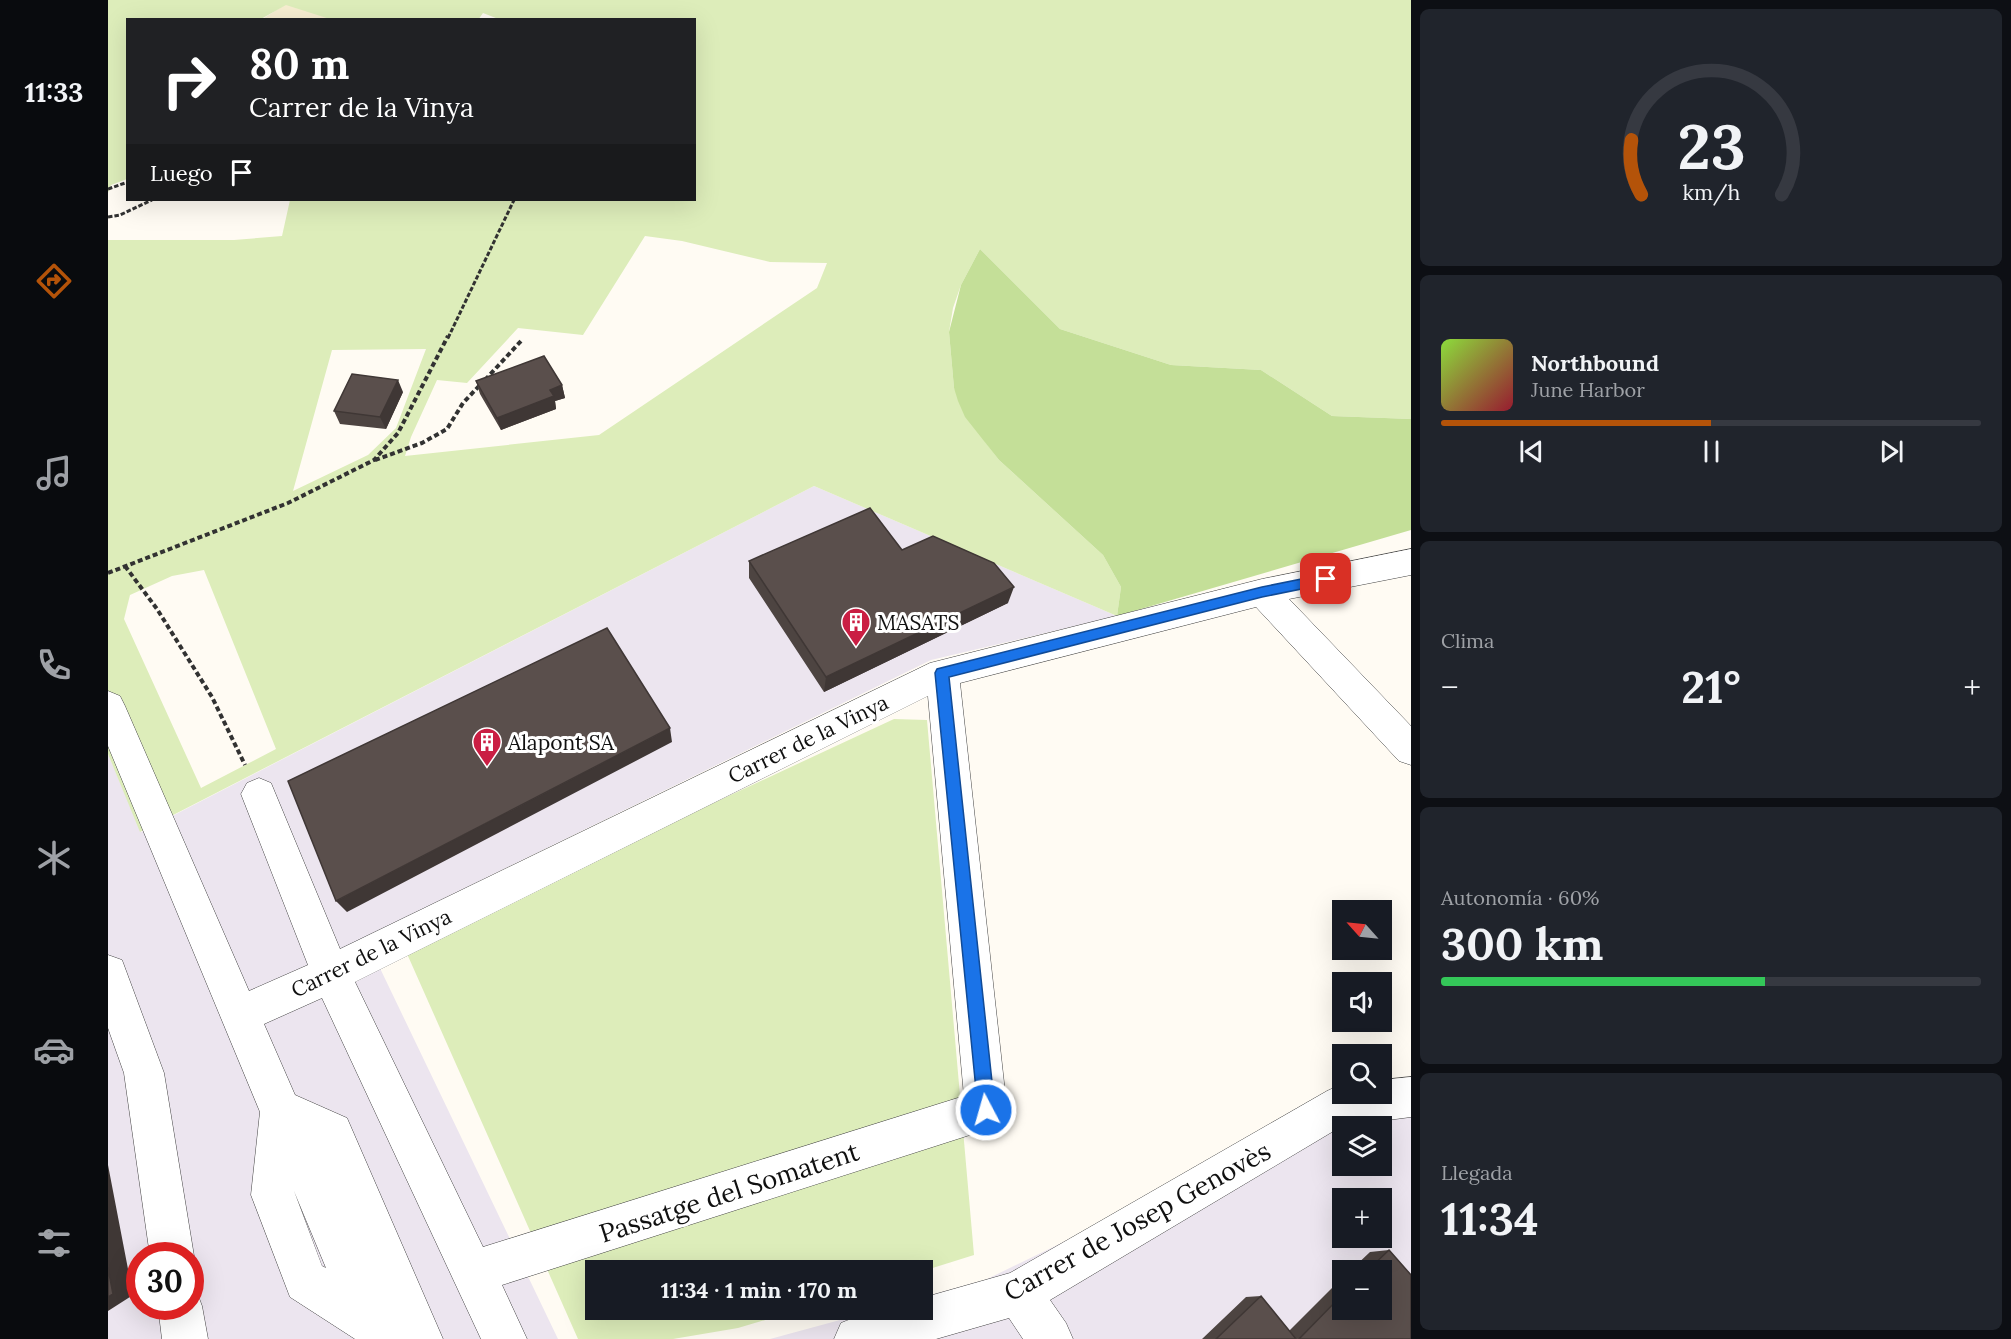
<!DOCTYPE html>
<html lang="es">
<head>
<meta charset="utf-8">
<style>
	:root { --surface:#171b24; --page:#20242c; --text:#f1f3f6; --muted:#9ea1a6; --line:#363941; --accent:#b45309 }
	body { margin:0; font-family:Lora,serif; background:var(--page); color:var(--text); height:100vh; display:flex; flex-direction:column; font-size:22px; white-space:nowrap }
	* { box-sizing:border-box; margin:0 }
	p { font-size:20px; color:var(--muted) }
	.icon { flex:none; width:33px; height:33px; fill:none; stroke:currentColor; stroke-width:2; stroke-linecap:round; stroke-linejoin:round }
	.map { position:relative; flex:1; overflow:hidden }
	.sheet { display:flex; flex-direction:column; gap:9px; padding:9px; background:#0d0f14; width:600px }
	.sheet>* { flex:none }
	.hud { position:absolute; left:18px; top:18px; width:570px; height:183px; border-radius:0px; box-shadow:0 6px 24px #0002; background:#202124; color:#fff; overflow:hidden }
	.needle { width:39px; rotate:297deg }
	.buttons { position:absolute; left:1224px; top:900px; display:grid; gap:12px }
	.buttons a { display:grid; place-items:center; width:60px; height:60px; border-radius:0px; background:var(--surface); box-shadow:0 6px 24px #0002; font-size:30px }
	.speed { position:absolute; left:18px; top:1242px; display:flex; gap:12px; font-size:30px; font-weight:700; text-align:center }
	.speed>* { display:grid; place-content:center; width:78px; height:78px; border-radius:50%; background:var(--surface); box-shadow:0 6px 24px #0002; line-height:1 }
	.speed .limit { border:9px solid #d22; background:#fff; color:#111 }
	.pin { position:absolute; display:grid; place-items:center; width:51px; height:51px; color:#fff; margin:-26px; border-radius:12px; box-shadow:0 3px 9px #0006 }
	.me { position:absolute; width:66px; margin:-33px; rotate:354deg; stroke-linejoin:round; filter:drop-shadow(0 0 4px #0008) }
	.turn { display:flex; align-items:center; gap:21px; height:126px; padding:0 24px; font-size:27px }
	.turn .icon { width:78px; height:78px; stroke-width:2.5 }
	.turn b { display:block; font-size:42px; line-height:51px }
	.then { display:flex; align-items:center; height:57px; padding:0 24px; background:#0003; gap:12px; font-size:22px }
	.big { font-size:45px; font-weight:700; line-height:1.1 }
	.sheet .tile { flex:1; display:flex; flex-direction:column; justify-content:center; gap:9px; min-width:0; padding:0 21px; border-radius:9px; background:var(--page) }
	.sheet .dial { align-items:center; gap:0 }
	.dial svg { height:156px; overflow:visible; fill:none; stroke:var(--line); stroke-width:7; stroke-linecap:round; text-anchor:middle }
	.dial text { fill:var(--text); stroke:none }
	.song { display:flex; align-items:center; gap:18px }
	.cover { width:72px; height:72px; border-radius:9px; background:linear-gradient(135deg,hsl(90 70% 55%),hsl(350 70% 35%)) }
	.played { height:6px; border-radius:3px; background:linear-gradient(90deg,var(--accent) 50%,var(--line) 50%) }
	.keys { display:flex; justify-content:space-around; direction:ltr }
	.heat { display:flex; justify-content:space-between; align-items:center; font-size:33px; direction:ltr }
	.charge { height:9px; border-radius:4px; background:linear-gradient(90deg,#34c759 60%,var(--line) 0) }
	.trip { position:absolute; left:477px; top:1260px; width:348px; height:60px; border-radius:0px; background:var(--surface); box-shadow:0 6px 24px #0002; font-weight:700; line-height:60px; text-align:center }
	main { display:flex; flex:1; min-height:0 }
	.menu { display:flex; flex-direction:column; width:108px; justify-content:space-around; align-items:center; background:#090b0e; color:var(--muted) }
	.menu .icon { width:42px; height:42px }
	.menu .on { color:var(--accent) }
	.menu b { font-size:27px; color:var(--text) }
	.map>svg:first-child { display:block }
	.industrial { fill:#ece5ef; fill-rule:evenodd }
	.farmland { fill:#f7eed1 }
	.green { fill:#ddedba; fill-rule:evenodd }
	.forest { fill:#c4df98 }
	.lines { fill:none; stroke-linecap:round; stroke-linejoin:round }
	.minor-casing { stroke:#434343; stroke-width:1 }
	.path-far1 { stroke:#323232; stroke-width:3; stroke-dasharray:4.5 2; stroke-linecap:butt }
	.path { stroke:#323232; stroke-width:4; stroke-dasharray:5 3; stroke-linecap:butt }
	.minor { fill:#fff; fill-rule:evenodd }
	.wall { fill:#4d4441 }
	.shaded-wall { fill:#3f3735 }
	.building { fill:#5a4f4c; stroke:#3f3735; stroke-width:1.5 }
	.route { fill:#1a73e8; stroke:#114b97; stroke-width:1.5 }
	.labels { text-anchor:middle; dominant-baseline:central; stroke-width:6; stroke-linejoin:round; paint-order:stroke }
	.poi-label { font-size:21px; fill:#101010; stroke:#fff; text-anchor:start }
	.street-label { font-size:21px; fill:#101010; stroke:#fff }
	.near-street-label { font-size:26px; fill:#101010; stroke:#fff }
</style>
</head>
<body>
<main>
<nav class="menu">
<b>11:33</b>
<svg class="icon on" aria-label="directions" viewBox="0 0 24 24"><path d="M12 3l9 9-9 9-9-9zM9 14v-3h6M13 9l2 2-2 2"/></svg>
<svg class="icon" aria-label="music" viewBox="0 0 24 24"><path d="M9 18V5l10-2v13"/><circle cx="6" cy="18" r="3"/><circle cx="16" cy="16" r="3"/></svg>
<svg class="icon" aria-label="phone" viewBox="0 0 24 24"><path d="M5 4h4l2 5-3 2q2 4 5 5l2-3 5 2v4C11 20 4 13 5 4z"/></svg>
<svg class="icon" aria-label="climate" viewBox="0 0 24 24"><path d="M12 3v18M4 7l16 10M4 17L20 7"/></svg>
<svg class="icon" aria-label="car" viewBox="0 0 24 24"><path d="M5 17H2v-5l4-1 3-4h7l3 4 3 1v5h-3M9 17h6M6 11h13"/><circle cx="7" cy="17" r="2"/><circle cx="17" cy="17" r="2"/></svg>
<svg class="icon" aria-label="filters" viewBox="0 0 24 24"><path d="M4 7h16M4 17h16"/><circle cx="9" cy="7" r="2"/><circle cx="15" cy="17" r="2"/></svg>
</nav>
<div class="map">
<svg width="1303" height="1339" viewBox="0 0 1303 1339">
	<rect width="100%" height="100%" fill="#fffbf3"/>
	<path class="industrial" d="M706 486 1009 616 823 660 257 937 450 1339H0V754L33 832ZM32 1256H82V1306H32Z
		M1303 1103V1339H662L769 1310H814L815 1297 877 1280 1199 1124ZM1234 1126H1274V1166H1234ZM1234 1198H1274V1238H1234ZM1234 1270H1274V1310H1234Z"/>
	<path class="farmland" d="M178 4 219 17 225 19 153 20Z"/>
	<path class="green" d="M0 0H1303V419L1224 416 1153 370 1063 365 952 329 872 249 853 285 845 308 841 332 846 388 878 443 891 460 995 555 1013 587 1009 616 706 486 32 832 0 754V240H126L174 236 182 200H586V20H393L375 13 370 20H225L178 5 153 19 20 20 19 179 3 185 0 193ZM537 236 574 241 662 262 719 263 709 288 491 435 297 456 303 437 329 380 359 383 410 328 475 335ZM318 349 288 428 260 455 185 491 224 350ZM96 570 168 749 93 788 16 619 22 595 64 576Z
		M786 719 819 720 866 1255 815 1271 488 1270V1310H691L630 1328 565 1339H470L296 947Z"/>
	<path class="forest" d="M872 249 952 329 1063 365 1153 370 1224 416 1303 419V530L1009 616 1013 587 995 555 891 460 857 417 850 401 846 388 841 332 853 285Z"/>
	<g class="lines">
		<g class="minor-casing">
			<path id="minor" d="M1303 549V575L1181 599 1303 726V765L1291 761 1148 607 852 683 899 1110 893 1125 394 1285 419 1339H373L214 998 156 1024 187 1095 239 1118 335 1339H247L182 1297 143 1195 152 1112 0 746V691L12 696 17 706 141 991 200 965 133 794 139 783 151 778 163 783 232 949 822 663 1154 579ZM820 696 856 1096 375 1247 247 982ZM186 1191 218 1268 214 1266Z
				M0 955 14 960 56 1073 86 1256 82 1264V1256H42L16 1073 0 1028Z
				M1303 1077V1117L1234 1126 942 1300 958 1323 965 1339H915L901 1318 828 1339H726L733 1323C764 1310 782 1310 814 1310V1298L902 1273 1219 1091 1234 1084V1094H1274V1080Z
				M82 1288 88 1290 94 1306 100 1339H54L50 1306H82Z"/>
		</g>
		<path class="path-far1" d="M0 189 20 182
			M0 217 12 215 44 200
			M340 338 406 200"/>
		<path class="path" d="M377 380 413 341
			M267 460 314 443 339 429 355 403 372 385
			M17 566 49 609 104 697 137 765
			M0 573 180 503 266 460 290 433 340 336"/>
		<use href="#minor" class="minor"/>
	</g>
	<path class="wall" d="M368 381 454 385 457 398 447 401 448 409 393 430 372 394Z
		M295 392 278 429 232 424 226 411Z
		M794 550 900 603 716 692 641 578V561Z
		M1281 1250 1303 1339H1094L1138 1297 1153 1296 1181 1331 1234 1278V1310L1274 1270H1243L1262 1252Z"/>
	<path class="shaded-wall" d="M290 380 295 392 278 429 272 417Z
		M454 385 457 398 447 401 448 409 393 430 389 418 442 390Z
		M906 587 900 603 716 692 718 677Z
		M562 728 564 742 239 912 228 901Z
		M0 1165 25 1295 0 1311Z"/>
	<path class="building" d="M436 356 454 385 442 390 446 396 389 418 368 381Z
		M244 374 290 380 272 417 226 411Z
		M762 508 794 550 825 536 886 563 906 587 718 677 641 561Z
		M499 628 562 728 228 901 180 781Z
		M1281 1250 1303 1275V1339H1191L1234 1295V1310H1274V1270H1260Z
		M0 1268 5 1294 0 1297Z
		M1153 1296 1188 1339H1108Z"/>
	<path class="route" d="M1218 574 1224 579 1218 584 1154 597 841 677 887 1110 884 1116 878 1118 872 1116 870 1110 827 673 829 669 1154 587Z"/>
	<defs>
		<g id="building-pin" transform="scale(1.5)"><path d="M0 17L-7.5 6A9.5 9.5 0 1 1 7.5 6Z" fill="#ca1e43" stroke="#fff"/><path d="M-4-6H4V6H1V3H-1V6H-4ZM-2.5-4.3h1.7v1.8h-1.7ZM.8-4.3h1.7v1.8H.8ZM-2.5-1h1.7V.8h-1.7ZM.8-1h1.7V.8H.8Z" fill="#fff"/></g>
	</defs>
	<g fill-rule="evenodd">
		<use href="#building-pin" x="748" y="622"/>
		<use href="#building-pin" x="379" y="742"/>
	</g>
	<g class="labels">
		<g class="poi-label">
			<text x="769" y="622">MASATS</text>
			<text x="400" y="742">Alapont SA</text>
		</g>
		<g class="street-label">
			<text transform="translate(700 739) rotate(-26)">Carrer de la Vinya</text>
			<text transform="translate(263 953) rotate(-26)">Carrer de la Vinya</text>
		</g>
		<g class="near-street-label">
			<text transform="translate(621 1192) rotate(-18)">Passatge del Somatent</text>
			<text transform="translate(1029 1221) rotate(-29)">Carrer de Josep Genovès</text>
		</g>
	</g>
</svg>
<div class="buttons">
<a><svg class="needle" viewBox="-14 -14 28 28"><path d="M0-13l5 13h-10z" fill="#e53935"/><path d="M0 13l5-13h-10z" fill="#9ea1a6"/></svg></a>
<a><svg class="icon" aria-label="sound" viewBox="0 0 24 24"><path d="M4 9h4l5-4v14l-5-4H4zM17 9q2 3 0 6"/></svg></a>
<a><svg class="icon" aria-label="search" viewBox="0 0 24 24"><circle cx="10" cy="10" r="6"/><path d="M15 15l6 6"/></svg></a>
<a><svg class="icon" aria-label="layers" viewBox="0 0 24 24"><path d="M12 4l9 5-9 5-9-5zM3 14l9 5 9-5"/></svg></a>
<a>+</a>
<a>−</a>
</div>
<div class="speed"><div class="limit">30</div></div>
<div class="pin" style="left:1218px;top:579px;background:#d93025"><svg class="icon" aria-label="arrive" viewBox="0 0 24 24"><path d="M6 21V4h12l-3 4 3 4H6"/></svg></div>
<svg class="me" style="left:878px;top:1110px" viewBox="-20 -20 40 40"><circle r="17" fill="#1a73e8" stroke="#fff" stroke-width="3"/><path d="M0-11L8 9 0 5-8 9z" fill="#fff"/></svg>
<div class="trip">11:34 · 1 min · 170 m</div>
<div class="hud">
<div class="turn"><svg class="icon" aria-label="right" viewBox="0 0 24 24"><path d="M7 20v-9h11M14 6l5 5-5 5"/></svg><div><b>80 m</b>Carrer de la Vinya</div></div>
<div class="then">Luego<svg class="icon" aria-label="arrive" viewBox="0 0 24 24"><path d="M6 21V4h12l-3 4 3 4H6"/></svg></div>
</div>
</div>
<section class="sheet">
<div class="tile dial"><svg viewBox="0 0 100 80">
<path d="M14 69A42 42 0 1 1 86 69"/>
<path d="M14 69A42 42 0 0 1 9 41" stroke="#b45309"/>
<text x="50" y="56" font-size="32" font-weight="700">23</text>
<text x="50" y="72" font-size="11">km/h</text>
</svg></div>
<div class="tile">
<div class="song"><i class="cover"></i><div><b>Northbound</b><p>June Harbor</p></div></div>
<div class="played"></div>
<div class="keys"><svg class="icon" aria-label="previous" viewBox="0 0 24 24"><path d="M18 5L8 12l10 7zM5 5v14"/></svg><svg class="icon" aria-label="pause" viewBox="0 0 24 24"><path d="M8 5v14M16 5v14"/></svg><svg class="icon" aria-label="next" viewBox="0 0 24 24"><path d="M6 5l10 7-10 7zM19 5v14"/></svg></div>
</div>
<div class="tile"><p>Clima</p>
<div class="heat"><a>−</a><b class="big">21°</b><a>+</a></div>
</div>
<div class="tile"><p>Autonomía · 60%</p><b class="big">300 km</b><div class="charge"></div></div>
<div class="tile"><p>Llegada</p><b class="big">11:34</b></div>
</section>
</main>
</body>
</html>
